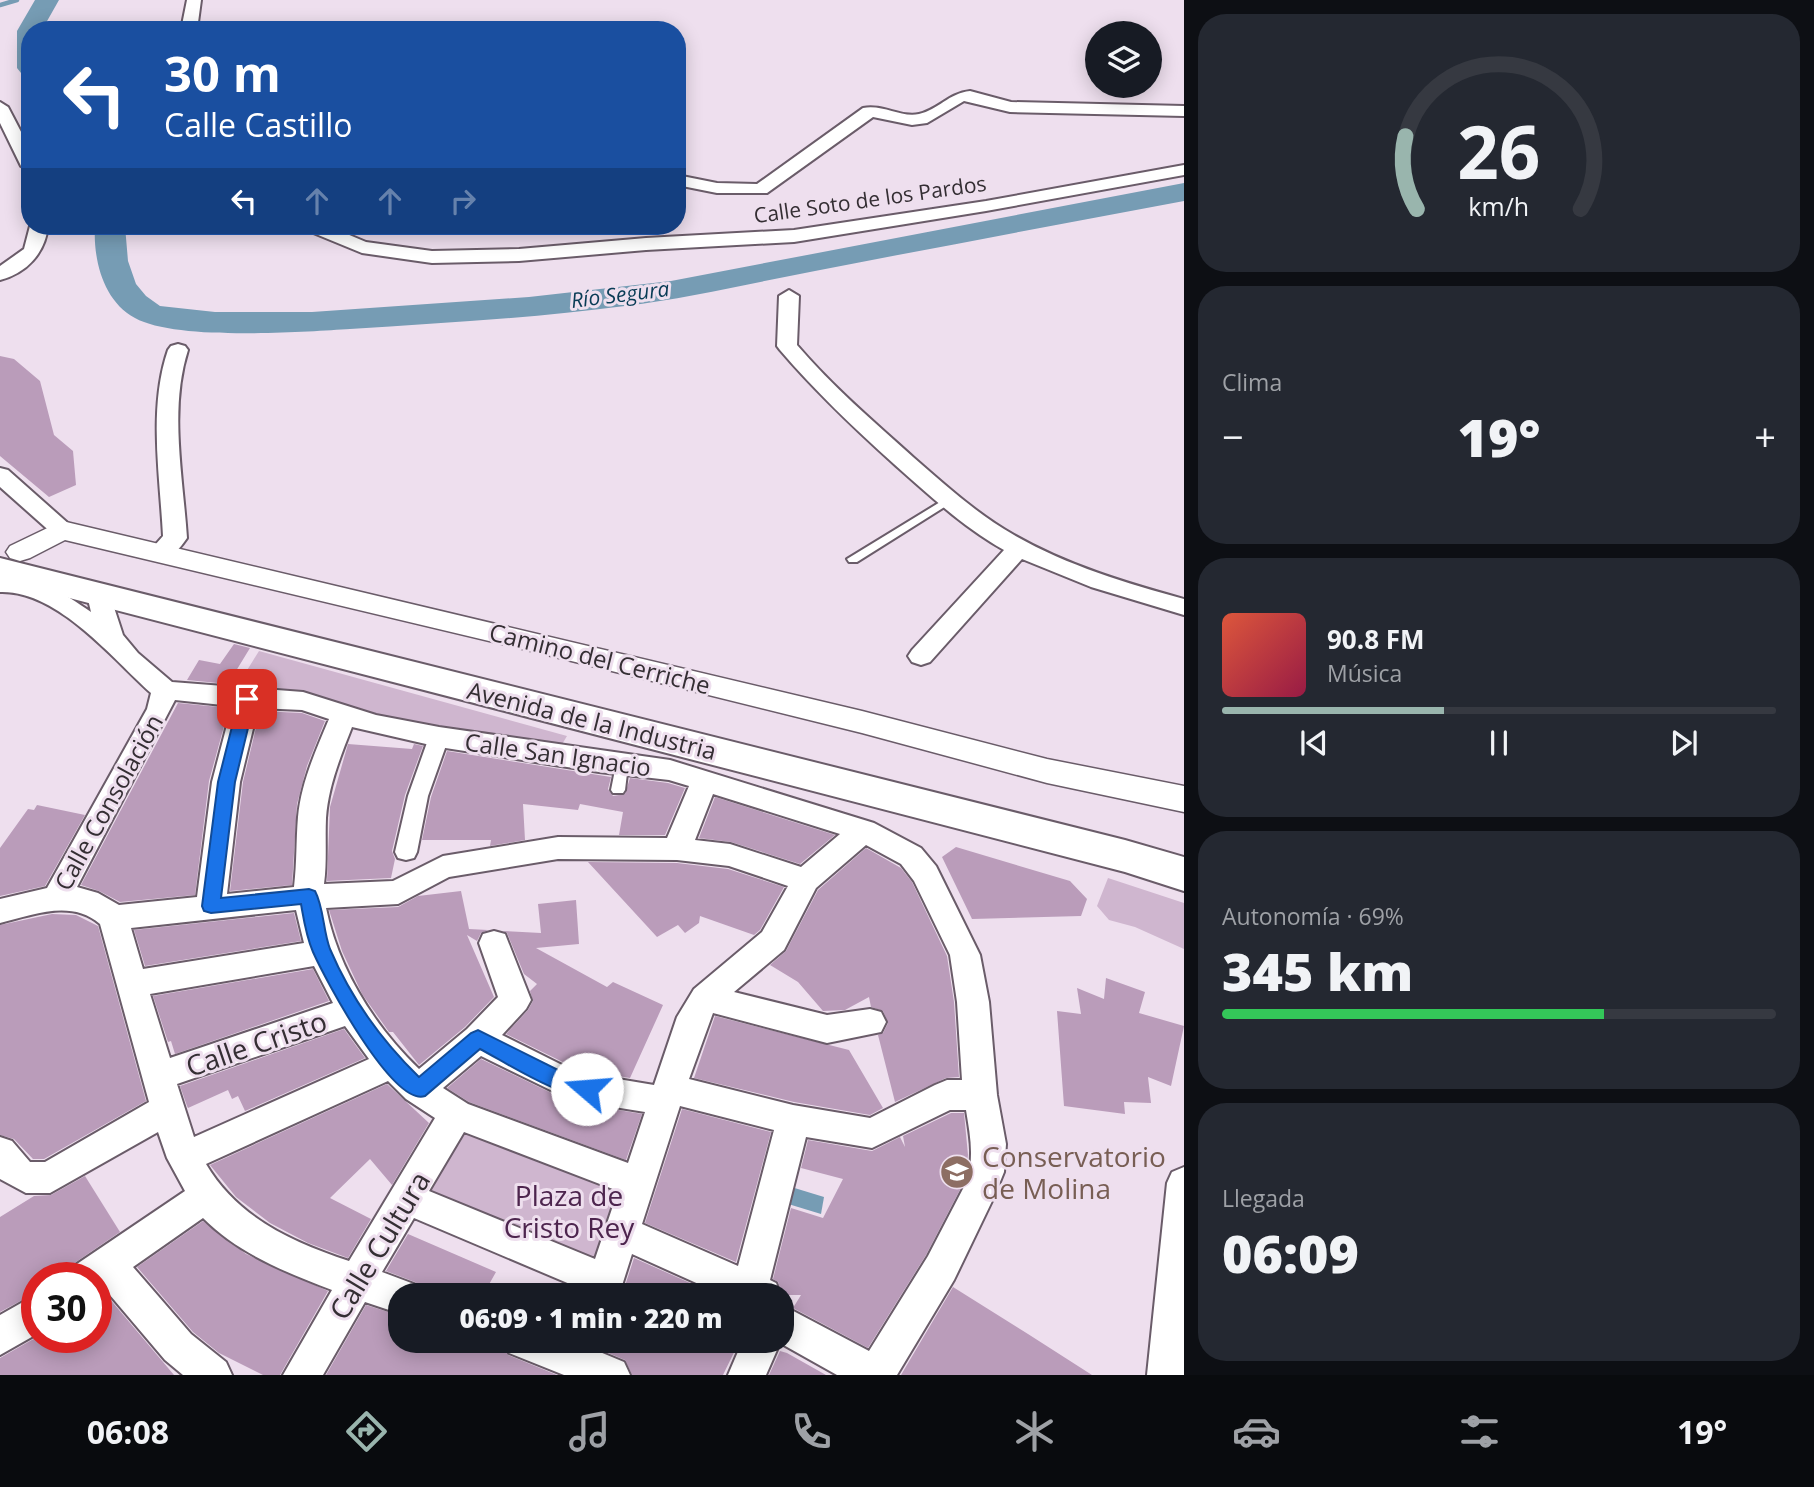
<!DOCTYPE html>
<html lang="es">
<head>
<meta charset="utf-8">
<style>
	:root { --surface:#171b24; --page:#242831; --text:#f1f3f6; --muted:#9ea1a6; --line:#363941; --accent:#99b5ad }
	body { margin:0; font-family:"Open Sans",sans-serif; background:var(--page); color:var(--text); height:100vh; display:flex; flex-direction:column; font-size:26px; white-space:nowrap }
	* { box-sizing:border-box; margin:0 }
	p { font-size:23px; color:var(--muted) }
	.icon { flex:none; width:38px; height:38px; fill:none; stroke:currentColor; stroke-width:2; stroke-linecap:round; stroke-linejoin:round }
	.map { position:relative; flex:1; overflow:hidden }
	.side { display:flex; flex-direction:column; gap:14px; padding:14px; background:#0d0f14; width:630px }
	.side>* { flex:none }
	.top-card { position:absolute; left:21px; top:21px; width:665px; height:214px; border-radius:28px; box-shadow:0 4px 18px #0003; background:#1a4fa0; color:#fff; overflow:hidden }
	.buttons { position:absolute; left:1085px; top:21px; display:grid; gap:14px }
	.buttons a { display:grid; place-items:center; width:77px; height:77px; border-radius:50%; background:var(--surface); box-shadow:0 4px 18px #0003; font-size:35px }
	.speed { position:absolute; left:21px; top:1262px; display:flex; gap:14px; font-size:35px; font-weight:700; text-align:center }
	.speed>* { display:grid; place-content:center; width:91px; height:91px; border-radius:50%; background:var(--surface); box-shadow:0 4px 18px #0003; line-height:1 }
	.speed .limit { border:10px solid #d22; background:#fff; color:#111 }
	.pin { position:absolute; display:grid; place-items:center; width:60px; height:60px; color:#fff; margin:-30px; border-radius:14px; box-shadow:0 4px 10px #0006 }
	.me { position:absolute; width:77px; margin:-38px; rotate:288deg; stroke-linejoin:round; filter:drop-shadow(0 0 5px #0008) }
	.turn { display:flex; align-items:center; gap:24px; height:147px; padding:0 28px; font-size:32px }
	.turn .icon { width:91px; height:91px; stroke-width:2.5 }
	.turn b { display:block; font-size:49px; line-height:60px }
	.lanes { display:flex; align-items:center; height:66px; padding:0 28px; background:#0003; justify-content:center; gap:35px; direction:ltr }
	.lanes .off { opacity:.35 }
	.big { font-size:52px; font-weight:800; line-height:1.1 }
	.side .card { flex:1; display:flex; flex-direction:column; justify-content:center; gap:10px; min-width:0; padding:0 24px; border-radius:28px; background:var(--page) }
	.side .dial { align-items:center; gap:0 }
	.dial svg { height:182px; overflow:visible; fill:none; stroke:var(--line); stroke-width:7; stroke-linecap:round; text-anchor:middle }
	.dial text { fill:var(--text); stroke:none }
	.song { display:flex; align-items:center; gap:21px }
	.cover { width:84px; height:84px; border-radius:10px; background:linear-gradient(135deg,hsl(10 70% 55%),hsl(340 70% 35%)) }
	.played { height:7px; border-radius:4px; background:linear-gradient(90deg,var(--accent) 40%,var(--line) 40%) }
	.keys { display:flex; justify-content:space-around; direction:ltr }
	.heat { display:flex; justify-content:space-between; align-items:center; font-size:38px; direction:ltr }
	.charge { height:10px; border-radius:5px; background:linear-gradient(90deg,#34c759 69%,var(--line) 0) }
	.trip { position:absolute; left:388px; top:1283px; width:406px; height:70px; border-radius:28px; background:var(--surface); box-shadow:0 4px 18px #0003; font-weight:800; line-height:70px; text-align:center }
	.menu { display:flex; height:112px; justify-content:space-around; align-items:center; background:#090b0e; color:var(--muted) }
	.menu .icon { width:49px; height:49px }
	.menu .active { color:var(--accent) }
	.menu b { font-size:32px; color:var(--text) }
	main { display:flex; flex:1; min-height:0 }
	.map>svg:first-child { display:block }
	.green { fill:#cfb6cf }
	.water { fill:#769cb4 }
	.lines { fill:none; stroke-linecap:round; stroke-linejoin:round }
	.stream { stroke:#769cb4; stroke-width:4.5 }
	.river { fill:#769cb4; fill-rule:evenodd }
	.building { fill:#ba9cba }
	.service-casing { stroke:#6a5c69; stroke-width:4 }
	.pedestrian-casing { stroke:#6a5c69; stroke-width:4 }
	.minor-casing { stroke:#6a5c69; stroke-width:4 }
	.tertiary-casing { stroke:#6a5c69; stroke-width:3 }
	.primary-casing { stroke:#6a5c69; stroke-width:4 }
	.service { fill:#fff; fill-rule:evenodd }
	.pedestrian { fill:#fff; fill-rule:evenodd }
	.minor { fill:#fff; fill-rule:evenodd }
	.tertiary { fill:#fff; fill-rule:evenodd }
	.primary { fill:#fff; fill-rule:evenodd }
	.route { fill:#1a73e8; stroke:#114b97; stroke-width:2 }
	.labels { text-anchor:middle; dominant-baseline:central; stroke-width:6; stroke-linejoin:round; paint-order:stroke }
	.far-street-label { font-size:21px; fill:#342e33; stroke:#eedfee }
	.far-water-label { font-size:21px; font-style:italic; fill:#083b55; stroke:#eedfee }
	.street-label { font-size:24px; fill:#342e33; stroke:#eedfee }
	.near-street-label { font-size:28px; fill:#342e33; stroke:#eedfee }
	.near-education-label { font-size:28px; fill:#785e54; stroke:#eedfee; text-anchor:start }
	.near-park-label { font-size:28px; fill:#4d254e; stroke:#eedfee }
</style>
</head>
<body>
<main>
<div class="map">
<svg width="1184" height="1375" viewBox="0 0 1184 1375">
	<rect width="100%" height="100%" fill="#eedfee"/>
	<path class="green" d="M259 651 567 736 561 746 422 728 233 693Z
		M1108 878 1184 903V949L1135 927 1109 920 1097 906Z
		M456 1114 640 1183 605 1281 406 1198Z"/>
	<path class="water" d="M788 1186 824 1197 821 1214 785 1203Z"/>
	<g class="lines">
		<path class="stream" d="M0 5 17 0"/>
		<path class="river" d="M35 0H59L42 30H30V76L21 73 17 68V31Z
			M1184 183V201C1061 224 938 247 815 271 752 283 689 298 625 306 534 318 442 323 350 329 301 332 176 341 135 318 103 301 93 259 95 226H125L128 261 136 284 146 296 160 306 215 312H312L529 297 671 281Z"/>
	</g>
	<path class="building" d="M0 356 14 359 40 381 54 435 73 451 76 485 49 497 0 456Z
		M234 644 250 648 228 684 187 680 199 660 220 664Z
		M178 703 229 708 209 781 195 895 120 902 99 891 81 885Z
		M260 711 302 713 325 721 307 766 297 804 292 885 230 891 243 782Z
		M348 744 412 749 414 744 423 746 405 795 392 851 395 859 391 878 327 881 330 807Z
		M447 751 611 777 608 789 613 796 625 794 630 778 668 783 685 788 665 835H619L623 812 580 804 578 810 523 804 525 840 490 846 491 840H422L431 797Z
		M715 797 835 835 800 864 731 842 699 838Z
		M37 805 85 815 45 886 0 896V848L28 809 34 810Z
		M956 847 1070 881 1087 899 1081 916 972 919 942 857Z
		M866 848 901 868 912 882 947 956 954 1002 959 1077 946 1078 895 1102 878 1035 883 1033 888 1023 883 1011 871 1007 869 997 845 1010 823 1011 798 982 770 965 786 951 818 890Z
		M588 862 677 863 728 869 784 887 760 930 754 935 700 916 699 923 685 933 678 925 657 937Z
		M461 891 469 929 488 930 481 933 477 941 467 935 494 997 465 1027 419 1065 393 1032H389L362 994 342 951 329 910 398 907 418 896Z
		M576 900 579 944 536 948 607 987 613 982 663 1005 630 1078 577 1069 506 1034 528 1010 533 1001 530 991 537 984 524 974 507 933 503 931 541 933 538 904Z
		M294 913 301 941 145 966 134 930Z
		M52 914 76 915 98 926 146 1101 44 1159H33L14 1139 0 1135V925Z
		M313 969 329 1001 175 1054 171 1041 168 1042 153 996Z
		M1106 978 1145 992 1139 1013 1184 1026 1171 1086 1148 1077 1151 1103 1124 1102 1125 1114 1064 1106 1057 1011 1081 1014 1077 988 1104 999Z
		M715 1016 849 1050 883 1108 870 1115 794 1102 694 1078Z
		M344 1029 365 1058 245 1111 238 1096 232 1099 228 1090 188 1108 187 1106 180 1086Z
		M481 1059 570 1102 642 1114 626 1160 469 1102 447 1088Z
		M387 1084 429 1123 392 1185 370 1159 330 1198 371 1219 348 1258 308 1243 270 1223 236 1197 210 1165Z
		M682 1109 771 1132 736 1262 645 1223Z
		M951 1113H964L968 1155 964 1182 926 1255 868 1348 793 1308 801 1295H783L778 1282 773 1279 791 1208 823 1218 843 1179 801 1168 808 1140 872 1151 900 1137 905 1147 903 1136Z
		M85 1176 120 1232 73 1264 69 1271 60 1278H37V1292L0 1312V1217L34 1196 51 1195Z
		M203 1221 246 1254 328 1291 280 1375H263L219 1353 193 1332 137 1267Z
		M408 1234 496 1272 483 1295H421L415 1282 386 1271Z
		M634 1258 717 1295H622Z
		M953 1287 1028 1334 1092 1375H901Z
		M103 1291 174 1375H0V1358L37 1337H96V1294Z
		M366 1305 401 1316V1340H486L503 1346 508 1355 557 1375H326Z
		M596 1340H740L723 1375H632L625 1360 594 1347Z
		M780 1351 787 1353 826 1375H769Z"/>
	<g class="lines">
		<g class="service-casing">
			<path id="service" d="M950 496 954 497 955 499 954 501 857 562H849L847 559Z
				M622 760 627 762 628 765 625 790 623 793H613L611 790 616 765 617 762Z"/>
		</g>
		<g class="pedestrian-casing">
			<path id="pedestrian" d="M439 730 446 732 449 737 428 796 417 852 414 858 406 860 398 858 395 852 408 796 429 737 432 732Z"/>
		</g>
		<g class="minor-casing">
			<path id="minor" d="M187 0H201L197 30H181Z
				M970 91 1011 102 1184 106V116L1010 112 964 101 927 123 912 125 873 117 767 193H717L677 185V175L717 183 757 184 863 108C883 104 901 118 919 114 938 110 949 93 970 91Z
				M0 102 8 107 30 149V171L21 166 0 123Z
				M1184 165V175L986 211 794 242 646 250 519 261 432 263 362 253 306 230 304 226H328L366 242 432 251 519 249 646 238 794 230 986 201Z
				M30 226H48C45 253 27 273 0 280V266L24 249Z
				M789 290 799 296 797 345C832 386 873 421 913 457 945 485 977 514 1014 535 1066 565 1126 583 1184 599V615L1091 587 1022 559 930 662 921 665 912 662 908 656 912 650 1004 550C963 527 929 495 894 464 854 428 815 391 780 350L777 346 779 296Z
				M178 344 185 346 188 350C169 409 183 477 187 538 178 551 168 563 152 558L148 553 163 536C160 476 148 408 168 350L171 346Z
				M0 468 8 470 70 525 74 530 70 535 62 537 54 535 0 487Z
				M0 576C34 575 64 593 91 612L87 595 90 589 99 587 108 589 123 635 138 653 172 682 303 692 376 715 439 727 670 760 874 823 921 848 936 866 980 955 989 1002 997 1095 1006 1144 1004 1172 993 1199 954 1280 897 1375H837L780 1343 766 1375H728L743 1340H782V1305L869 1351 928 1256 966 1183C975 1158 970 1135 966 1110H950L872 1148 806 1137 770 1280 776 1283 781 1295H723L632 1254 619 1295H583L584 1290 414 1218 382 1272 414 1284 419 1295H401V1314L365 1302 323 1375H283L332 1290C285 1272 239 1254 203 1218L133 1267 191 1334 226 1362 232 1375H183L165 1360 104 1288 96 1292V1278H69L74 1266 185 1191 167 1158 158 1132 50 1193H26L0 1179V1137L12 1141 30 1162H45L149 1102 100 924C71 899 33 915 0 923V899L47 888 147 709 151 693C112 658 57 590 0 592ZM175 700 232 706 212 782 197 897 119 905 98 893 77 887ZM258 708 302 710 329 719C316 750 301 783 298 817 296 841 297 862 294 887L227 894 240 782ZM352 727 439 747 599 772 669 780 689 786 667 838 558 837 443 856 393 881 324 884C327 862 325 840 326 818 328 787 341 755 352 727ZM713 794 840 834 801 867 730 844 695 840ZM866 845 901 864 914 881 950 955 957 1002 962 1080H947L935 1085 870 1118 793 1105 689 1079 713 1013 827 1043 881 1032 886 1022 881 1012 870 1009 827 1015 734 992 784 950 816 888ZM558 859 677 860 729 866 788 886 762 932 694 989 677 1017 654 1085 576 1072 502 1035 526 1009 531 1000 505 934 494 931 483 934 479 943 498 997 467 1029 419 1069C374 1026 338 968 326 908L398 904 449 877ZM296 910 304 943 143 969 131 928ZM314 966 333 1003 170 1058 150 994ZM345 1026 369 1059 194 1137 177 1084ZM481 1056 571 1100 645 1112 628 1163 468 1104 443 1088ZM388 1081 406 1099 435 1118 349 1261C292 1242 238 1218 206 1164ZM680 1106 774 1130 738 1266 642 1224ZM464 1132 618 1191 595 1259 429 1191Z
				M1184 1167V1375H1147L1167 1183 1172 1172Z
				M37 1294V1334L0 1355V1315Z
				M504 1340H571L624 1362 630 1375H564L509 1353Z"/>
		</g>
		<g class="tertiary-casing">
			<path id="tertiary" d="M62 521 862 711 1047 759 1184 786V812L1047 783 862 733 535 652 65 540 30 558 20 561 10 558 6 552 10 546Z"/>
		</g>
		<g class="primary-casing">
			<path id="primary" d="M0 558 1125 840 1184 857V891L1125 872 0 580Z"/>
		</g>
		<use href="#service" class="service"/>
		<use href="#pedestrian" class="pedestrian"/>
		<use href="#minor" class="minor"/>
		<use href="#tertiary" class="tertiary"/>
		<use href="#primary" class="primary"/>
	</g>
	<path class="route" d="M247 693 255 699 235 782 221 898 309 889 315 891C324 908 323 931 330 949 350 996 382 1041 419 1077L471 1033 478 1030 574 1078 594 1083 597 1089 594 1095C569 1104 505 1062 480 1049L425 1096C393 1107 325 979 313 952 306 936 304 921 301 904L211 913 204 911 202 906 218 782 239 699Z"/>
	<defs>
		<g id="university-disc" transform="scale(1.75)"><circle r="9.5" fill="#8d6e63" stroke="#eedfee"/><path d="M0-5L7-2L0 1L-7-2ZM-4 1L0 2.5L4 1V4Q0 6-4 4Z" fill="#fff"/></g>
	</defs>
	<g fill-rule="evenodd">
		<use href="#university-disc" x="957" y="1172"/>
	</g>
	<g class="labels">
		<g class="far-street-label">
			<text transform="translate(870 199) rotate(-8)">Calle Soto de los Pardos</text>
		</g>
		<g class="far-water-label">
			<text transform="translate(620 294) rotate(-7)">Río Segura</text>
		</g>
		<g class="street-label">
			<text transform="translate(600 658) rotate(14)">Camino del Cerriche</text>
			<text transform="translate(592 720) rotate(14)">Avenida de la Industria</text>
			<text transform="translate(558 754) rotate(8)">Calle San Ignacio</text>
			<text transform="translate(108 802) rotate(-61)">Calle Consolación</text>
		</g>
		<g class="near-street-label">
			<text transform="translate(256 1043) rotate(-19)">Calle Cristo</text>
			<text transform="translate(379 1245) rotate(-59)">Calle Cultura</text>
		</g>
		<g class="near-education-label">
			<text x="982" y="1156">Conservatorio<tspan x="982" dy="32">de Molina</tspan></text>
		</g>
		<g class="near-park-label">
			<text x="569" y="1195">Plaza de<tspan x="569" dy="32">Cristo Rey</tspan></text>
		</g>
	</g>
</svg>
<div class="buttons">
<a><svg class="icon" aria-label="layers" viewBox="0 0 24 24"><path d="M12 4l9 5-9 5-9-5zM3 14l9 5 9-5"/></svg></a>
</div>
<div class="speed"><div class="limit">30</div></div>
<div class="pin" style="left:247px;top:699px;background:#d93025"><svg class="icon" aria-label="arrive" viewBox="0 0 24 24"><path d="M6 21V4h12l-3 4 3 4H6"/></svg></div>
<svg class="me" style="left:587px;top:1089px" viewBox="-20 -20 40 40"><circle r="19" fill="#fff"/><path d="M0-13L10 11 0 6-10 11z" fill="#1a73e8"/></svg>
<div class="trip">06:09 · 1 min · 220 m</div>
<div class="top-card">
<div class="turn"><svg class="icon" aria-label="left" viewBox="0 0 24 24"><path d="M17 20v-9H6M10 6l-5 5 5 5"/></svg><div><b>30 m</b>Calle Castillo</div></div>
<div class="lanes"><svg class="icon" aria-label="left" viewBox="0 0 24 24"><path d="M17 20v-9H6M10 6l-5 5 5 5"/></svg><svg class="icon off" aria-label="ahead" viewBox="0 0 24 24"><path d="M12 20V5M6 11l6-6 6 6"/></svg><svg class="icon off" aria-label="ahead" viewBox="0 0 24 24"><path d="M12 20V5M6 11l6-6 6 6"/></svg><svg class="icon off" aria-label="right" viewBox="0 0 24 24"><path d="M7 20v-9h11M14 6l5 5-5 5"/></svg></div>
</div>
</div>
<section class="side">
<div class="card dial"><svg viewBox="0 0 100 80">
<path d="M14 69A42 42 0 1 1 86 69"/>
<path d="M14 69A42 42 0 0 1 9 37" stroke="#99b5ad"/>
<text x="50" y="56" font-size="32" font-weight="700">26</text>
<text x="50" y="72" font-size="11">km/h</text>
</svg></div>
<div class="card"><p>Clima</p>
<div class="heat"><a>−</a><b class="big">19°</b><a>+</a></div>
</div>
<div class="card">
<div class="song"><i class="cover"></i><div><b>90.8 FM</b><p>Música</p></div></div>
<div class="played"></div>
<div class="keys"><svg class="icon" aria-label="previous" viewBox="0 0 24 24"><path d="M18 5L8 12l10 7zM5 5v14"/></svg><svg class="icon" aria-label="pause" viewBox="0 0 24 24"><path d="M8 5v14M16 5v14"/></svg><svg class="icon" aria-label="next" viewBox="0 0 24 24"><path d="M6 5l10 7-10 7zM19 5v14"/></svg></div>
</div>
<div class="card"><p>Autonomía · 69%</p><b class="big">345 km</b><div class="charge"></div></div>
<div class="card"><p>Llegada</p><b class="big">06:09</b></div>
</section>
</main>
<nav class="menu">
<b>06:08</b>
<svg class="icon active" aria-label="directions" viewBox="0 0 24 24"><path d="M12 3l9 9-9 9-9-9zM9 14v-3h6M13 9l2 2-2 2"/></svg>
<svg class="icon" aria-label="music" viewBox="0 0 24 24"><path d="M9 18V5l10-2v13"/><circle cx="6" cy="18" r="3"/><circle cx="16" cy="16" r="3"/></svg>
<svg class="icon" aria-label="phone" viewBox="0 0 24 24"><path d="M5 4h4l2 5-3 2q2 4 5 5l2-3 5 2v4C11 20 4 13 5 4z"/></svg>
<svg class="icon" aria-label="climate" viewBox="0 0 24 24"><path d="M12 3v18M4 7l16 10M4 17L20 7"/></svg>
<svg class="icon" aria-label="car" viewBox="0 0 24 24"><path d="M5 17H2v-5l4-1 3-4h7l3 4 3 1v5h-3M9 17h6M6 11h13"/><circle cx="7" cy="17" r="2"/><circle cx="17" cy="17" r="2"/></svg>
<svg class="icon" aria-label="filters" viewBox="0 0 24 24"><path d="M4 7h16M4 17h16"/><circle cx="9" cy="7" r="2"/><circle cx="15" cy="17" r="2"/></svg>
<b>19°</b>
</nav>
</body>
</html>
